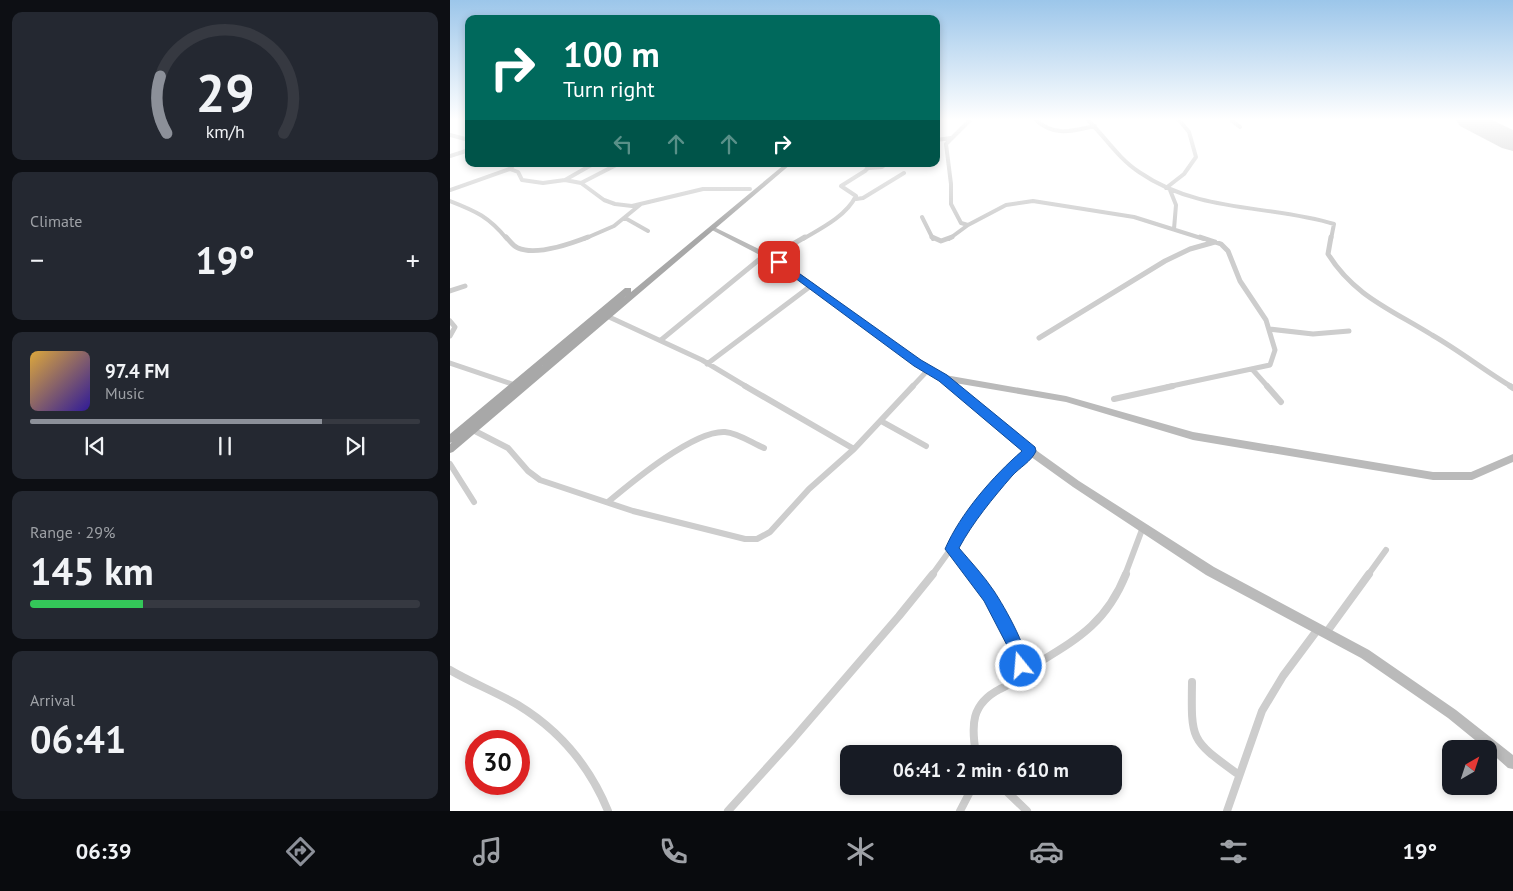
<!DOCTYPE html>
<html lang="en">
<head>
<meta charset="utf-8">
<style>
	:root { --surface:#171b24; --page:#242831; --text:#f1f3f6; --muted:#9ea1a6; --line:#363941; --accent:#8c9099 }
	body { margin:0; font-family:"PT Sans",sans-serif; background:var(--page); color:var(--text); height:100vh; display:flex; flex-direction:column; font-size:19px; white-space:nowrap }
	* { box-sizing:border-box; margin:0 }
	p { font-size:16px; color:var(--muted) }
	.icon { flex:none; width:28px; height:28px; fill:none; stroke:currentColor; stroke-width:2; stroke-linecap:round; stroke-linejoin:round }
	.map { position:relative; flex:1; overflow:hidden }
	.panel { display:flex; flex-direction:column; gap:12px; padding:12px; background:#0d0f14; width:450px }
	.panel>* { flex:none }
	.top-card { position:absolute; left:15px; top:15px; width:475px; height:152px; border-radius:10px; box-shadow:0 2px 8px #0003; background:#00695c; color:#fff; overflow:hidden }
	.needle { width:32px; rotate:39deg }
	.controls { position:absolute; left:992px; top:740px; display:grid; gap:10px }
	.controls a { display:grid; place-items:center; width:55px; height:55px; border-radius:10px; background:var(--surface); box-shadow:0 2px 8px #0003; font-size:25px }
	.speed { position:absolute; left:15px; top:730px; display:flex; gap:10px; font-size:25px; font-weight:700; text-align:center }
	.speed>* { display:grid; place-content:center; width:65px; height:65px; border-radius:50%; background:var(--surface); box-shadow:0 2px 8px #0003; line-height:1 }
	.speed .limit { border:8px solid #d22; background:#fff; color:#111 }
	.pin { position:absolute; display:grid; place-items:center; width:42px; height:42px; color:#fff; margin:-21px; border-radius:10px; box-shadow:0 2px 8px #0006 }
	.me { position:absolute; width:55px; margin:-28px; rotate:343deg; stroke-linejoin:round; filter:drop-shadow(0 0 4px #0008) }
	.turn { display:flex; align-items:center; gap:18px; height:105px; padding:0 15px; font-size:22px }
	.turn .icon { width:65px; height:65px; stroke-width:2.5 }
	.turn b { display:block; font-size:35px; line-height:42px }
	.lanes { display:flex; align-items:center; height:48px; padding:0 15px; background:#0003; justify-content:center; gap:25px; direction:ltr }
	.lanes .off { opacity:.35 }
	.big { font-size:38px; font-weight:800; line-height:1.1 }
	.panel .widget { flex:1; display:flex; flex-direction:column; justify-content:center; gap:8px; min-width:0; padding:0 18px; border-radius:10px; background:var(--page) }
	.panel .dial { align-items:center; gap:0 }
	.dial svg { height:130px; overflow:visible; fill:none; stroke:var(--line); stroke-width:7; stroke-linecap:round; text-anchor:middle }
	.dial text { fill:var(--text); stroke:none }
	.song { display:flex; align-items:center; gap:15px }
	.cover { width:60px; height:60px; border-radius:8px; background:linear-gradient(135deg,hsl(40 70% 55%),hsl(250 70% 35%)) }
	.played { height:5px; border-radius:2px; background:linear-gradient(90deg,var(--accent) 75%,var(--line) 75%) }
	.keys { display:flex; justify-content:space-around; direction:ltr }
	.heat { display:flex; justify-content:space-between; align-items:center; font-size:28px; direction:ltr }
	.charge { height:8px; border-radius:4px; background:linear-gradient(90deg,#34c759 29%,var(--line) 0) }
	.trip { position:absolute; left:390px; top:745px; width:282px; height:50px; border-radius:10px; background:var(--surface); box-shadow:0 2px 8px #0003; font-weight:800; line-height:50px; text-align:center }
	.tab-bar { display:flex; height:80px; justify-content:space-around; align-items:center; background:#090b0e; color:var(--muted) }
	.tab-bar .icon { width:35px; height:35px }
	.tab-bar .active { color:var(--accent) }
	.tab-bar b { font-size:22px; color:var(--text) }
	main { display:flex; flex:1; min-height:0 }
	.map>svg:first-child { display:block }
	.lines { fill:none; stroke-linecap:round; stroke-linejoin:round }
	.runway { fill:#c2c2c2; fill-rule:evenodd }
	.street-far3 { stroke:#cdcdcd; stroke-width:4 }
	.street-far2 { stroke:#cdcdcd; stroke-width:5 }
	.street-far1 { stroke:#cdcdcd; stroke-width:6 }
	.street { stroke:#cdcdcd; stroke-width:8 }
	.secondary { fill:#bababa; fill-rule:evenodd }
	.primary { fill:#a8a8a8; fill-rule:evenodd }
	.route { fill:#1a73e8; stroke:#114b97 }
</style>
</head>
<body>
<main>
<section class="panel">
<div class="widget dial"><svg viewBox="0 0 100 80">
<path d="M14 69A42 42 0 1 1 86 69"/>
<path d="M14 69A42 42 0 0 1 10 34" stroke="#8c9099"/>
<text x="50" y="56" font-size="32" font-weight="700">29</text>
<text x="50" y="72" font-size="11">km/h</text>
</svg></div>
<div class="widget"><p>Climate</p>
<div class="heat"><a>−</a><b class="big">19°</b><a>+</a></div>
</div>
<div class="widget">
<div class="song"><i class="cover"></i><div><b>97.4 FM</b><p>Music</p></div></div>
<div class="played"></div>
<div class="keys"><svg class="icon" aria-label="previous" viewBox="0 0 24 24"><path d="M18 5L8 12l10 7zM5 5v14"/></svg><svg class="icon" aria-label="pause" viewBox="0 0 24 24"><path d="M8 5v14M16 5v14"/></svg><svg class="icon" aria-label="next" viewBox="0 0 24 24"><path d="M6 5l10 7-10 7zM19 5v14"/></svg></div>
</div>
<div class="widget"><p>Range · 29%</p><b class="big">145 km</b><div class="charge"></div></div>
<div class="widget"><p>Arrival</p><b class="big">06:41</b></div>
</section>
<div class="map">
<svg width="1063" height="811" viewBox="0 0 1063 811">
	<rect width="100%" height="100%" fill="#fff"/>
	<g class="lines">
		<path class="runway" d="M1006 120H1042L1063 130V151L1052 148 1010 126Z"/>
		<path class="street-far3" d="M520 120 496 144 501 184V204L511 223 518 225 556 205 583 201 684 217 754 239
			M586 120C604 137 623 131 645 126
			M638 120C655 137 669 159 689 172 750 214 818 204 884 224L881 239
			M781 120 790 127
			M0 135 19 140
			M486 140 501 138
			M0 156 19 150
			M54 164 62 167 60 169
			M418 168 432 167 436 164
			M115 180 143 164
			M131 183 168 164
			M716 188 734 174 746 157 739 132 729 120
			M0 190 60 169 68 172 72 180 93 183 115 180 131 183 154 200 165 204 182 206 253 189H300
			M720 190 726 205 724 229
			M406 199 413 198 454 173
			M0 201C26 211 39 217 57 239
			M472 217 483 239
			M175 218 198 231
			M134 239 164 226 191 204
			M353 239C372 228 396 216 406 196L391 186 415 171 418 168 415 164
			M499 239 518 225"/>
		<path class="street-far2" d="M56 237C60 241 63 246 68 248 86 256 120 244 138 237
			M482 237 491 241 502 237
			M881 237 878 254C904 296 942 310 982 335 1010 351 1035 371 1062 387
			M321 257 355 237
			M0 291 15 286
			M157 316 252 360 297 387
			M0 321 5 327 0 336
			M819 329 863 334 899 331
			M589 338 715 261 740 249 765 242
			M211 340 316 254
			M0 363 65 385
			M257 364 362 285
			M802 369 818 387
			M462 387 478 370
			M717 387 820 365 825 350 816 320 790 281 778 251 771 244 750 237"/>
		<path class="street-far1" d="M295 386 404 449 463 386
			M817 386 831 402
			M1060 386 1063 388
			M664 399 723 386
			M431 421 476 446
			M23 430 58 448 78 471 90 480 183 511 295 539H307L320 532 359 489 404 449
			M0 464 24 502
			M158 502C182 482 244 430 275 432 288 433 302 443 314 448
			M502 549 522 575
			M482 575 547 485 580 451
			M675 575 693 527
			M918 575 936 550"/>
		<path class="street" d="M521 574C537 595 580 647 568 675 565 682 557 686 550 689 521 704 521 725 526 754
			M876 633 919 574
			M0 670C22 683 46 692 68 705 109 730 140 767 158 811
			M569 675C618 643 653 631 676 574
			M742 682C741 742 741 740 789 775
			M551 786 577 811
			M278 811 343 739 449 616 483 574
			M510 811 523 786
			M777 811 812 711 833 676 868 629"/>
		<path class="secondary" d="M262 226 331 260 471 361 495 375 616 396 743 432 983 472H1021L1063 454V462L1022 480H983L743 440 616 402 505 383 583 448 629 481 764 567 919 650 1006 710 1063 755V769L1058 768 1039 751V749H1036L998 718 911 658 756 575 623 487 577 454 490 380 465 365 327 264 260 229 259 228Z"/>
		<path class="primary" d="M335 164H341L3 452 0 453V444L2 442 0 443V434L175 288H181V292L92 366Z"/>
	</g>
	<linearGradient id="sky" x2="0" y2="1"><stop stop-color="#9cc6ea"/><stop offset="0.51" stop-color="#fff"/><stop offset="1" stop-color="#fff" stop-opacity="0"/></linearGradient>
	<rect width="1063" height="234" fill="url(#sky)"/>
	<path class="route" d="M329 259 471 360 497 375 585 447 586 451C582 461 569 468 562 476 543 498 523 522 509 548 521 562 534 576 544 591 554 606 583 656 577 672L571 674 566 672 561 653 534 601 495 549C510 514 543 476 572 451L489 381 464 366 326 264 325 262Z"/>
</svg>
<div class="controls">
<a><svg class="needle" viewBox="-14 -14 28 28"><path d="M0-13l5 13h-10z" fill="#e53935"/><path d="M0 13l5-13h-10z" fill="#9ea1a6"/></svg></a>
</div>
<div class="speed"><div class="limit">30</div></div>
<div class="pin" style="left:329px;top:262px;background:#d93025"><svg class="icon" aria-label="arrive" viewBox="0 0 24 24"><path d="M6 21V4h12l-3 4 3 4H6"/></svg></div>
<svg class="me" style="left:571px;top:666px" viewBox="-20 -20 40 40"><circle r="17" fill="#1a73e8" stroke="#fff" stroke-width="3"/><path d="M0-11L8 9 0 5-8 9z" fill="#fff"/></svg>
<div class="trip">06:41 · 2 min · 610 m</div>
<div class="top-card">
<div class="turn"><svg class="icon" aria-label="right" viewBox="0 0 24 24"><path d="M7 20v-9h11M14 6l5 5-5 5"/></svg><div><b>100 m</b>Turn right</div></div>
<div class="lanes"><svg class="icon off" aria-label="left" viewBox="0 0 24 24"><path d="M17 20v-9H6M10 6l-5 5 5 5"/></svg><svg class="icon off" aria-label="ahead" viewBox="0 0 24 24"><path d="M12 20V5M6 11l6-6 6 6"/></svg><svg class="icon off" aria-label="ahead" viewBox="0 0 24 24"><path d="M12 20V5M6 11l6-6 6 6"/></svg><svg class="icon" aria-label="right" viewBox="0 0 24 24"><path d="M7 20v-9h11M14 6l5 5-5 5"/></svg></div>
</div>
</div>
</main>
<nav class="tab-bar">
<b>06:39</b>
<svg class="icon active" aria-label="directions" viewBox="0 0 24 24"><path d="M12 3l9 9-9 9-9-9zM9 14v-3h6M13 9l2 2-2 2"/></svg>
<svg class="icon" aria-label="music" viewBox="0 0 24 24"><path d="M9 18V5l10-2v13"/><circle cx="6" cy="18" r="3"/><circle cx="16" cy="16" r="3"/></svg>
<svg class="icon" aria-label="phone" viewBox="0 0 24 24"><path d="M5 4h4l2 5-3 2q2 4 5 5l2-3 5 2v4C11 20 4 13 5 4z"/></svg>
<svg class="icon" aria-label="climate" viewBox="0 0 24 24"><path d="M12 3v18M4 7l16 10M4 17L20 7"/></svg>
<svg class="icon" aria-label="car" viewBox="0 0 24 24"><path d="M5 17H2v-5l4-1 3-4h7l3 4 3 1v5h-3M9 17h6M6 11h13"/><circle cx="7" cy="17" r="2"/><circle cx="17" cy="17" r="2"/></svg>
<svg class="icon" aria-label="filters" viewBox="0 0 24 24"><path d="M4 7h16M4 17h16"/><circle cx="9" cy="7" r="2"/><circle cx="15" cy="17" r="2"/></svg>
<b>19°</b>
</nav>
</body>
</html>
